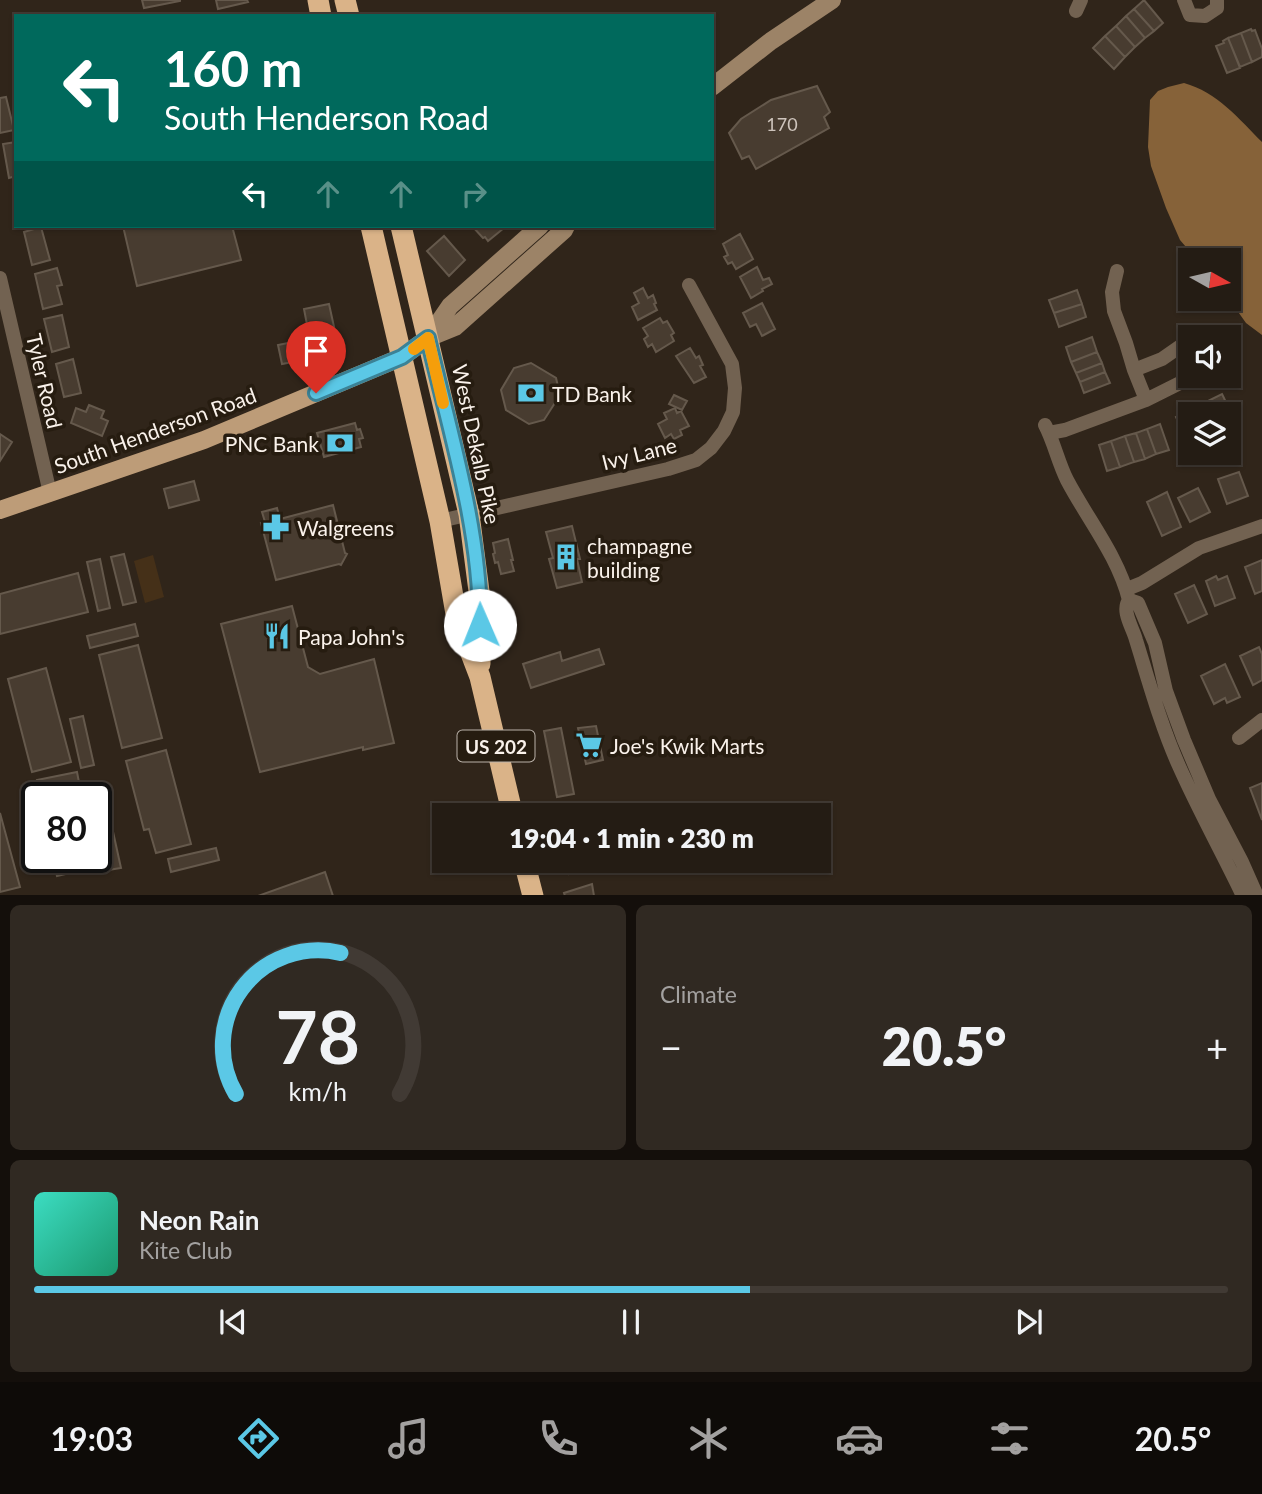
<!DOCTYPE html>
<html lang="en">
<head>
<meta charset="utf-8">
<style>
	:root { --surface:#241c14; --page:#302922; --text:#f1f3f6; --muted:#a3a1a0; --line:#413a34; --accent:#5bc8e6 }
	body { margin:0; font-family:Lato,sans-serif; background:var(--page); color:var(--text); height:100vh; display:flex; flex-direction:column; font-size:26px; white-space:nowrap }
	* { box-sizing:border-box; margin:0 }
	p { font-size:23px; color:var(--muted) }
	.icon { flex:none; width:38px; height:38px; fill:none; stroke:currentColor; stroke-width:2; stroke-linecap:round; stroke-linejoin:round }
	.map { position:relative; height:895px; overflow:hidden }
	.sheet { display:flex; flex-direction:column; gap:10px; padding:10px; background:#140f0b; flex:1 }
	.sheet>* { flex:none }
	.guide { position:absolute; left:14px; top:14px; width:700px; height:214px; border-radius:0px; box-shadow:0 2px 5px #0004,0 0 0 2px var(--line); background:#00695c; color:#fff; overflow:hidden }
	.needle { width:46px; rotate:98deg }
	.controls { position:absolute; left:1178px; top:248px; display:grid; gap:14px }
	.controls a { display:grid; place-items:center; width:63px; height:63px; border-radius:0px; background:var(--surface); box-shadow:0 2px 5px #0004,0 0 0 2px var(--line); font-size:35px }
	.speed { position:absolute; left:21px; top:782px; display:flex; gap:14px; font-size:35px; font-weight:700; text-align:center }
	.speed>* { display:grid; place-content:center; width:91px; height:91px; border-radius:50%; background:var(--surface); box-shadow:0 2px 5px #0004,0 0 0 2px var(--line); line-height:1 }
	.speed .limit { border:4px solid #111; border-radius:10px; background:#fff; color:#111 }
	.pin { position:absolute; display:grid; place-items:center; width:60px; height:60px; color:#fff; margin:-72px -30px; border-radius:50% 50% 50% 0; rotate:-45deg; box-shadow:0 0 7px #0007 }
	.pin .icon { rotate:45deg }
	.me { position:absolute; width:77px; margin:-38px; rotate:359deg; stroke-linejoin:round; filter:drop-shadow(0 0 5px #0008) }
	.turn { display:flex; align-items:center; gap:24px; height:147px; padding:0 35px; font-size:32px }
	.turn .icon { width:91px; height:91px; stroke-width:2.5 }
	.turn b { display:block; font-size:49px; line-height:60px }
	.lanes { display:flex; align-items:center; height:66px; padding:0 35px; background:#0003; justify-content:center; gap:35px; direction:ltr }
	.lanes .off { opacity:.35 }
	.big { font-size:52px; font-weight:800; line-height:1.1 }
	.sheet .widget { flex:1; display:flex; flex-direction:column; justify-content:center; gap:10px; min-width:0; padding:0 24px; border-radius:10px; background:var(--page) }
	.sheet .dial { align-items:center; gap:0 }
	.dial svg { height:182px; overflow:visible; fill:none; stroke:var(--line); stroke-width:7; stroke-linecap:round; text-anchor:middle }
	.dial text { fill:var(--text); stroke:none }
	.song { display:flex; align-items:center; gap:21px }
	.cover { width:84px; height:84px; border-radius:10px; background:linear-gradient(135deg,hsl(170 70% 55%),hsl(160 70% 35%)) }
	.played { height:7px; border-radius:4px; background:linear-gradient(90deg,var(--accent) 60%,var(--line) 60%) }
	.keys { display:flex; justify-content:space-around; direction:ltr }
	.heat { display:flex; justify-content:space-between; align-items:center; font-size:38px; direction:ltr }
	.sheet .tiles { flex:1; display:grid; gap:10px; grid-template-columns:1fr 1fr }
	.widget:last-child { grid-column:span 2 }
	.trip { position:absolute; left:432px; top:803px; width:399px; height:70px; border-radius:0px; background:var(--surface); box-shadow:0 2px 5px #0004,0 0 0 2px var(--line); font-weight:800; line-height:70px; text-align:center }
	.menu { display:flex; height:112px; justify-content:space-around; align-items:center; background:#0e0b08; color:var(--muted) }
	.menu .icon { width:49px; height:49px }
	.menu .active { color:var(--accent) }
	.menu b { font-size:32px; color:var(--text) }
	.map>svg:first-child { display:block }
	.green { fill:#453018 }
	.water { fill:#866239 }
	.building { fill:#483c30; stroke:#65594c; stroke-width:2 }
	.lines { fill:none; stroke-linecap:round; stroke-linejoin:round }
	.street { stroke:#726251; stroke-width:14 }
	.secondary { stroke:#9c8367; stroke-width:18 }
	.primary { stroke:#bd9c78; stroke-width:18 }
	.highway { stroke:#dab388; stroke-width:21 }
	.route-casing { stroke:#3b8296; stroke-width:18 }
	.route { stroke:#5bc8e6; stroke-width:12 }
	.slow { stroke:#f59e0b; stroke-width:12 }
	.labels { text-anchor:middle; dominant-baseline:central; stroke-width:7; stroke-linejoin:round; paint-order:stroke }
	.number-label { font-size:18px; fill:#cec4bc }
	.shield { fill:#261c10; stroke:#bab2a9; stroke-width:2 }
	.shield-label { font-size:19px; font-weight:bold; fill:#faf2eb }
	.street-label { font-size:21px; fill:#faf2eb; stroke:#261c10 }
	.poi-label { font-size:21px; fill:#faf2eb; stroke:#261c10; text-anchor:start }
</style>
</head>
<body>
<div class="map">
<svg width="1262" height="896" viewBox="0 0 1262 896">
	<rect width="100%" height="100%" fill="#30251a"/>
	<path class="green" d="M153 555 164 597 145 603 134 561Z"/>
	<path class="water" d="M1184 83C1217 92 1239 119 1262 142V335L1246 323 1229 299 1228 261H1198L1180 240 1166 208 1151 166 1148 147 1150 100 1158 91 1168 87Z"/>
	<path class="building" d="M142 0H180V1L144 8Z
		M216 0H247L248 2 218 9Z
		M1144 0 1163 23 1154 31 1134 9Z
		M1134 9 1154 31 1145 38 1126 16Z
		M1126 16 1145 38 1135 47 1116 26Z
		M1116 26 1135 47 1125 57 1105 36Z
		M1251 29 1252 31 1255 30 1262 49V57L1252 62 1241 33Z
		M1241 33 1252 62 1240 67 1228 38Z
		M1105 36 1125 57 1114 69 1093 48Z
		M1228 38 1240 68 1227 73 1216 46 1224 43 1223 41Z
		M817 86 830 112 824 117 829 128 756 169 749 156 742 159 729 133 741 119 771 100Z
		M6 97 14 130 0 133V98Z
		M16 142V176L9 178 3 144Z
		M123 226H232L241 260 137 286Z
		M472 226H502L504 228 488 241 485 237 483 238Z
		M41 227 50 260 32 265 24 232Z
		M740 234 753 259 736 269 732 262 728 264 724 257 728 255 723 244Z
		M444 236 465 260 449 276 427 251Z
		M757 267 763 280 769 278 772 284 762 289 763 291 751 298 740 277Z
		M57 268 62 285 57 286 62 304 43 309 35 274Z
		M643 288 648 298 653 295 656 303 654 304 657 310 638 320 632 307 639 303 634 293Z
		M1077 290 1082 304 1054 313 1049 300Z
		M762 303 775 329 762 336 756 324 750 327 743 313Z
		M329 304 338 345 301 353 303 360 282 364 278 345 298 341 296 333 308 330 304 309Z
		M1082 304 1086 317 1059 327 1054 313Z
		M62 315 69 347 52 352 44 319Z
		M660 318 663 323 667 321 674 333 671 335 674 341 656 352 652 344 648 347 644 339 648 336 643 328Z
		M1092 337 1097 352 1071 362 1066 347Z
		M690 348 696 358 699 356 703 365 700 366 706 377 694 383 676 356Z
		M1097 352 1102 363 1076 373 1071 362Z
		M73 359 81 393 64 397 56 364Z
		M531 363 556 378 560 395 544 420 529 424 506 410 501 390 514 368Z
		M1102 363 1105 372 1080 382 1076 373Z
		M1105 372 1110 383 1084 393 1080 382Z
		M1222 394 1234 419 1228 421V415H1215L1208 401Z
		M674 395 687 401 682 410 669 404Z
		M1208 401 1215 415H1199L1196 407Z
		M89 405 104 411 101 418 108 421 102 436 71 423 76 408 86 412Z
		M675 408 677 413 681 411 689 426 680 430 682 435 674 439 671 434 665 438 658 424 667 419 664 413Z
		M1187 412 1190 418V440L1187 441 1176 417Z
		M355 423 357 430 360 429 363 438 359 439 361 447 324 457 317 433Z
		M1160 424 1169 450 1156 454 1147 429Z
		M1147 429 1156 454 1145 459 1136 433Z
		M1136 433 1145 459 1134 462 1125 436Z
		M0 434 12 442 0 461Z
		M1125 436 1134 462 1120 467 1111 441Z
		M1111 441 1120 467 1107 471 1099 445Z
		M1239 472 1248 496 1227 504 1218 479Z
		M194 481 199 500 169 508 164 489Z
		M1198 488 1210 512 1190 522 1178 498Z
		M1167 492 1181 527 1162 536 1147 502Z
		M333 505 345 553 347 554 341 565 339 564 276 580 261 523 265 522 262 512 277 508 280 519Z
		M572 526 580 559H577L582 582 557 588 549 559 553 558 546 532Z
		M508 539 513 560H511L514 571 501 574 498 562 495 563 493 554 495 553 493 543Z
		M124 554 136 602 123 605 111 557Z
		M100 559 110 608 98 611 87 562Z
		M1262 560V591L1255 594 1245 567Z
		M78 573 88 612 0 634V594Z
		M1216 576 1218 580 1227 576 1235 598 1215 606 1206 581Z
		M1194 585 1207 614 1188 623 1175 594Z
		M292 606 308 667 320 674 374 659 394 743 363 750V747L260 772 221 624Z
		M135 624 138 636 90 648 87 636Z
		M138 645 162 738 122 748 99 655Z
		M1259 647 1262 654V680L1253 685 1240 656Z
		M599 649 604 664 531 688 523 664 560 652 562 661Z
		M1225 664 1240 697 1227 703 1225 698 1214 704 1201 676Z
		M46 668 71 762 32 772 8 679Z
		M83 716 94 765 81 768 70 719Z
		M596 726 603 760 586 764 578 728Z
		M561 728 574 794 557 797 544 731Z
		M166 750 191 844 156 853 149 829 144 830 126 761Z
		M77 772 82 798H41L37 780Z
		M1262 783V820L1250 788Z
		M0 813 20 887 0 892Z
		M110 818 121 868 108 870 98 821Z
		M216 848 219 860 171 872 168 859Z
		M53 858H94L96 867 57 876Z
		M566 861H626L569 874Z
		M325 872 333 896H258Z
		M592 884 594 896H565L564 893Z"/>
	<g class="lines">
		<path class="street" d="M1184 0 1190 15 1205 16 1217 8V0
			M1076 11 1081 0
			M1117 271 1112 292 1114 311 1126 343 1134 370 1146 400
			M0 278 50 493
			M1134 370 1162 359 1185 343H1190
			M1045 425C1054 442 1058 462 1067 480 1088 520 1118 556 1129 600 1121 611 1133 628 1136 640 1149 682 1161 726 1179 766 1199 811 1222 852 1243 896
			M1049 433 1065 430 1146 400 1194 376
			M440 521 668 469 696 460 711 448 724 431 733 412 735 388 732 364 689 285
			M1127 589 1142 583 1199 548 1262 526
			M1129 600 1138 603 1155 643 1166 691 1184 740 1209 799 1242 862 1257 896
			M1239 738 1262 720"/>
		<path class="secondary" d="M712 87 771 41 832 0
			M428 338 455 327 564 230 566 226
			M428 338 450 306 540 226"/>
		<path class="primary" d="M0 510 204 440 402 357 428 338"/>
		<path class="highway" d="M318 0 321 16
			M345 0 349 16
			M371 226 440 521 456 614 480 677 513 816
			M401 226 469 514 480 599V664
			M524 861 533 896"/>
	</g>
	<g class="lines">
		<g class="route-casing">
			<path id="route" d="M316 393 402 357 428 338C449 429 481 531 480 625"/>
		</g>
		<use href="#route" class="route"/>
		<path class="slow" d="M414 349 428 338 443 403"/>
	</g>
	<defs>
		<g id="bank-bare" transform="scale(2.1)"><path d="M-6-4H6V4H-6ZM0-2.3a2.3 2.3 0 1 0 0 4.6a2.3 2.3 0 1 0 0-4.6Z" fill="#5bc8e6" stroke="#261c10" stroke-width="2.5" paint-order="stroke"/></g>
		<g id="pharmacy-bare" transform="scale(2.1)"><path d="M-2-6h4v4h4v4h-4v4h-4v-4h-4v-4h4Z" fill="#5bc8e6" stroke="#261c10" stroke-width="2.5" paint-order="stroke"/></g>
		<g id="building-bare" transform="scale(2.1)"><path d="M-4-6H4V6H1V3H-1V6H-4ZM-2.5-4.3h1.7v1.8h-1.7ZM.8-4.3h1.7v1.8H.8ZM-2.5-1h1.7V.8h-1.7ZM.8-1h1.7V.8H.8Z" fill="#5bc8e6" stroke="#261c10" stroke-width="2.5" paint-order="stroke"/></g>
		<g id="restaurant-bare" transform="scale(2.1)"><path d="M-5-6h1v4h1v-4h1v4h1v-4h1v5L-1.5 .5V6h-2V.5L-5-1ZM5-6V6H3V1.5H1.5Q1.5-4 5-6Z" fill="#5bc8e6" stroke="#261c10" stroke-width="2.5" paint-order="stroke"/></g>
		<g id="supermarket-bare" transform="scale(2.1)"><path d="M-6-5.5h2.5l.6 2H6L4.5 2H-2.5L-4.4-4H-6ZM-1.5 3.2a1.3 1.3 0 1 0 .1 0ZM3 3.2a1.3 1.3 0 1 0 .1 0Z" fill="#5bc8e6" stroke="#261c10" stroke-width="2.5" paint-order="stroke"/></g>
	</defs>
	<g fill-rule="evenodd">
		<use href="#bank-bare" x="531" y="393"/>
		<use href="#bank-bare" x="340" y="443"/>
		<use href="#pharmacy-bare" x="276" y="527"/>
		<use href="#building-bare" x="566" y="557"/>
		<use href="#restaurant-bare" x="277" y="636"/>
		<use href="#supermarket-bare" x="589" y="745"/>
	</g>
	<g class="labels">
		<g class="number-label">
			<text x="782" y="124">170</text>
		</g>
		<rect class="shield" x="457.5" y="730.5" width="77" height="31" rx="5"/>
		<g class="shield-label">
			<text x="496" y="746">US 202</text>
		</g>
		<g class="street-label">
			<text transform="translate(45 381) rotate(77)">Tyler Road</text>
			<text transform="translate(155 430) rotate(-20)">South Henderson Road</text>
			<text transform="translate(477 444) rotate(78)">West Dekalb Pike</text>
			<text transform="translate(639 453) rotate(-14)">Ivy Lane</text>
		</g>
		<g class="poi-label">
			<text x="552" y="393">TD Bank</text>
			<text x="319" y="443" text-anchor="end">PNC Bank</text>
			<text x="297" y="527">Walgreens</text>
			<text x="587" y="545">champagne<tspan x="587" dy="24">building</tspan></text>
			<text x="298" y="636">Papa John's</text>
			<text x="610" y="745">Joe's Kwik Marts</text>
		</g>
	</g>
</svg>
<div class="controls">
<a><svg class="needle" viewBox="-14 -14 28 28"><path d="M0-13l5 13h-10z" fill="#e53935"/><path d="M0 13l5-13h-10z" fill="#a3a1a0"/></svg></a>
<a><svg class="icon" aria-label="sound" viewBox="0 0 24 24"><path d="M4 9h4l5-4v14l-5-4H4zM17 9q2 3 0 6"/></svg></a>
<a><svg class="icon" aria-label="layers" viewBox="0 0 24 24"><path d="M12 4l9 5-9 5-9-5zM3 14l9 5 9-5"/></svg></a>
</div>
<div class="speed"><div class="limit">80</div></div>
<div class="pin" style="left:316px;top:393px;background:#d93025"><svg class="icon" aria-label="arrive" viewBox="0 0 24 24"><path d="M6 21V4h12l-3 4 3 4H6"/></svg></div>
<svg class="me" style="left:480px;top:625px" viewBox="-20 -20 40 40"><circle r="19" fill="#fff"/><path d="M0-13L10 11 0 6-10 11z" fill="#5bc8e6"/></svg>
<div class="trip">19:04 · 1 min · 230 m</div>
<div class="guide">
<div class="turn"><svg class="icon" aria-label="left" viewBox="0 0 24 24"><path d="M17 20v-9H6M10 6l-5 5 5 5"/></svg><div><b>160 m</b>South Henderson Road</div></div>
<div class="lanes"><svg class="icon" aria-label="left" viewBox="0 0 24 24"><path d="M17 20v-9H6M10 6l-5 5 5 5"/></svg><svg class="icon off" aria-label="ahead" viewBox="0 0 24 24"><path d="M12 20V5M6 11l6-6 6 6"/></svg><svg class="icon off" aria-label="ahead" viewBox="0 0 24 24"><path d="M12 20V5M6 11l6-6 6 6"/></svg><svg class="icon off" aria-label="right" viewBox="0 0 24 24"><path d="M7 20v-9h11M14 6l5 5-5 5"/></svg></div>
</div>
</div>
<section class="sheet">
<div class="tiles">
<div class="widget dial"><svg viewBox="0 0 100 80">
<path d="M14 69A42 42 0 1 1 86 69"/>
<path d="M14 69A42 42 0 0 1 60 7" stroke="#5bc8e6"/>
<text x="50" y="56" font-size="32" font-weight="700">78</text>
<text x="50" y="72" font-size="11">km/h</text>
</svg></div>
<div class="widget"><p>Climate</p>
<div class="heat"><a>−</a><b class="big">20.5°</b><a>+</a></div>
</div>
<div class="widget">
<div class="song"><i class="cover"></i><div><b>Neon Rain</b><p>Kite Club</p></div></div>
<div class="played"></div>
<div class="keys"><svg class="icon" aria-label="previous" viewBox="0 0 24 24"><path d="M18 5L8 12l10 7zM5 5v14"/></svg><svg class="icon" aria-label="pause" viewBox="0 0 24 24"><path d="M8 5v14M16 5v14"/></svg><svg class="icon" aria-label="next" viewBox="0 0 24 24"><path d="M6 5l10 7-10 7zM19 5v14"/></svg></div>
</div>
</div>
</section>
<nav class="menu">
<b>19:03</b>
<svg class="icon active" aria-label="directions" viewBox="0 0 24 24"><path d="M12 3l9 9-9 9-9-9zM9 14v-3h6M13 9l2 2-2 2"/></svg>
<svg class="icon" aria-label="music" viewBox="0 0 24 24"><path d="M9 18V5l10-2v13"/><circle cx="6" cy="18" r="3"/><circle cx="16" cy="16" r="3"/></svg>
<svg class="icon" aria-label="phone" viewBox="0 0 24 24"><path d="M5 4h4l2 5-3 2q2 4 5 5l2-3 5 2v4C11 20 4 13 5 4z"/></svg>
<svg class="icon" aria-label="climate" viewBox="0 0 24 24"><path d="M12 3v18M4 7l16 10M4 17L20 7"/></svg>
<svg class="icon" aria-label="car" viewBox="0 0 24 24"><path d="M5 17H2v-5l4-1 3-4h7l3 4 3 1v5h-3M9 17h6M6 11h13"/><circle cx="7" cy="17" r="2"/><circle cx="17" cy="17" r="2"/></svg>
<svg class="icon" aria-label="filters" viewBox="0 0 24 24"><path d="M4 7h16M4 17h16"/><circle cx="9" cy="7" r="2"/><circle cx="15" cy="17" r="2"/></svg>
<b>20.5°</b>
</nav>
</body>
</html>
